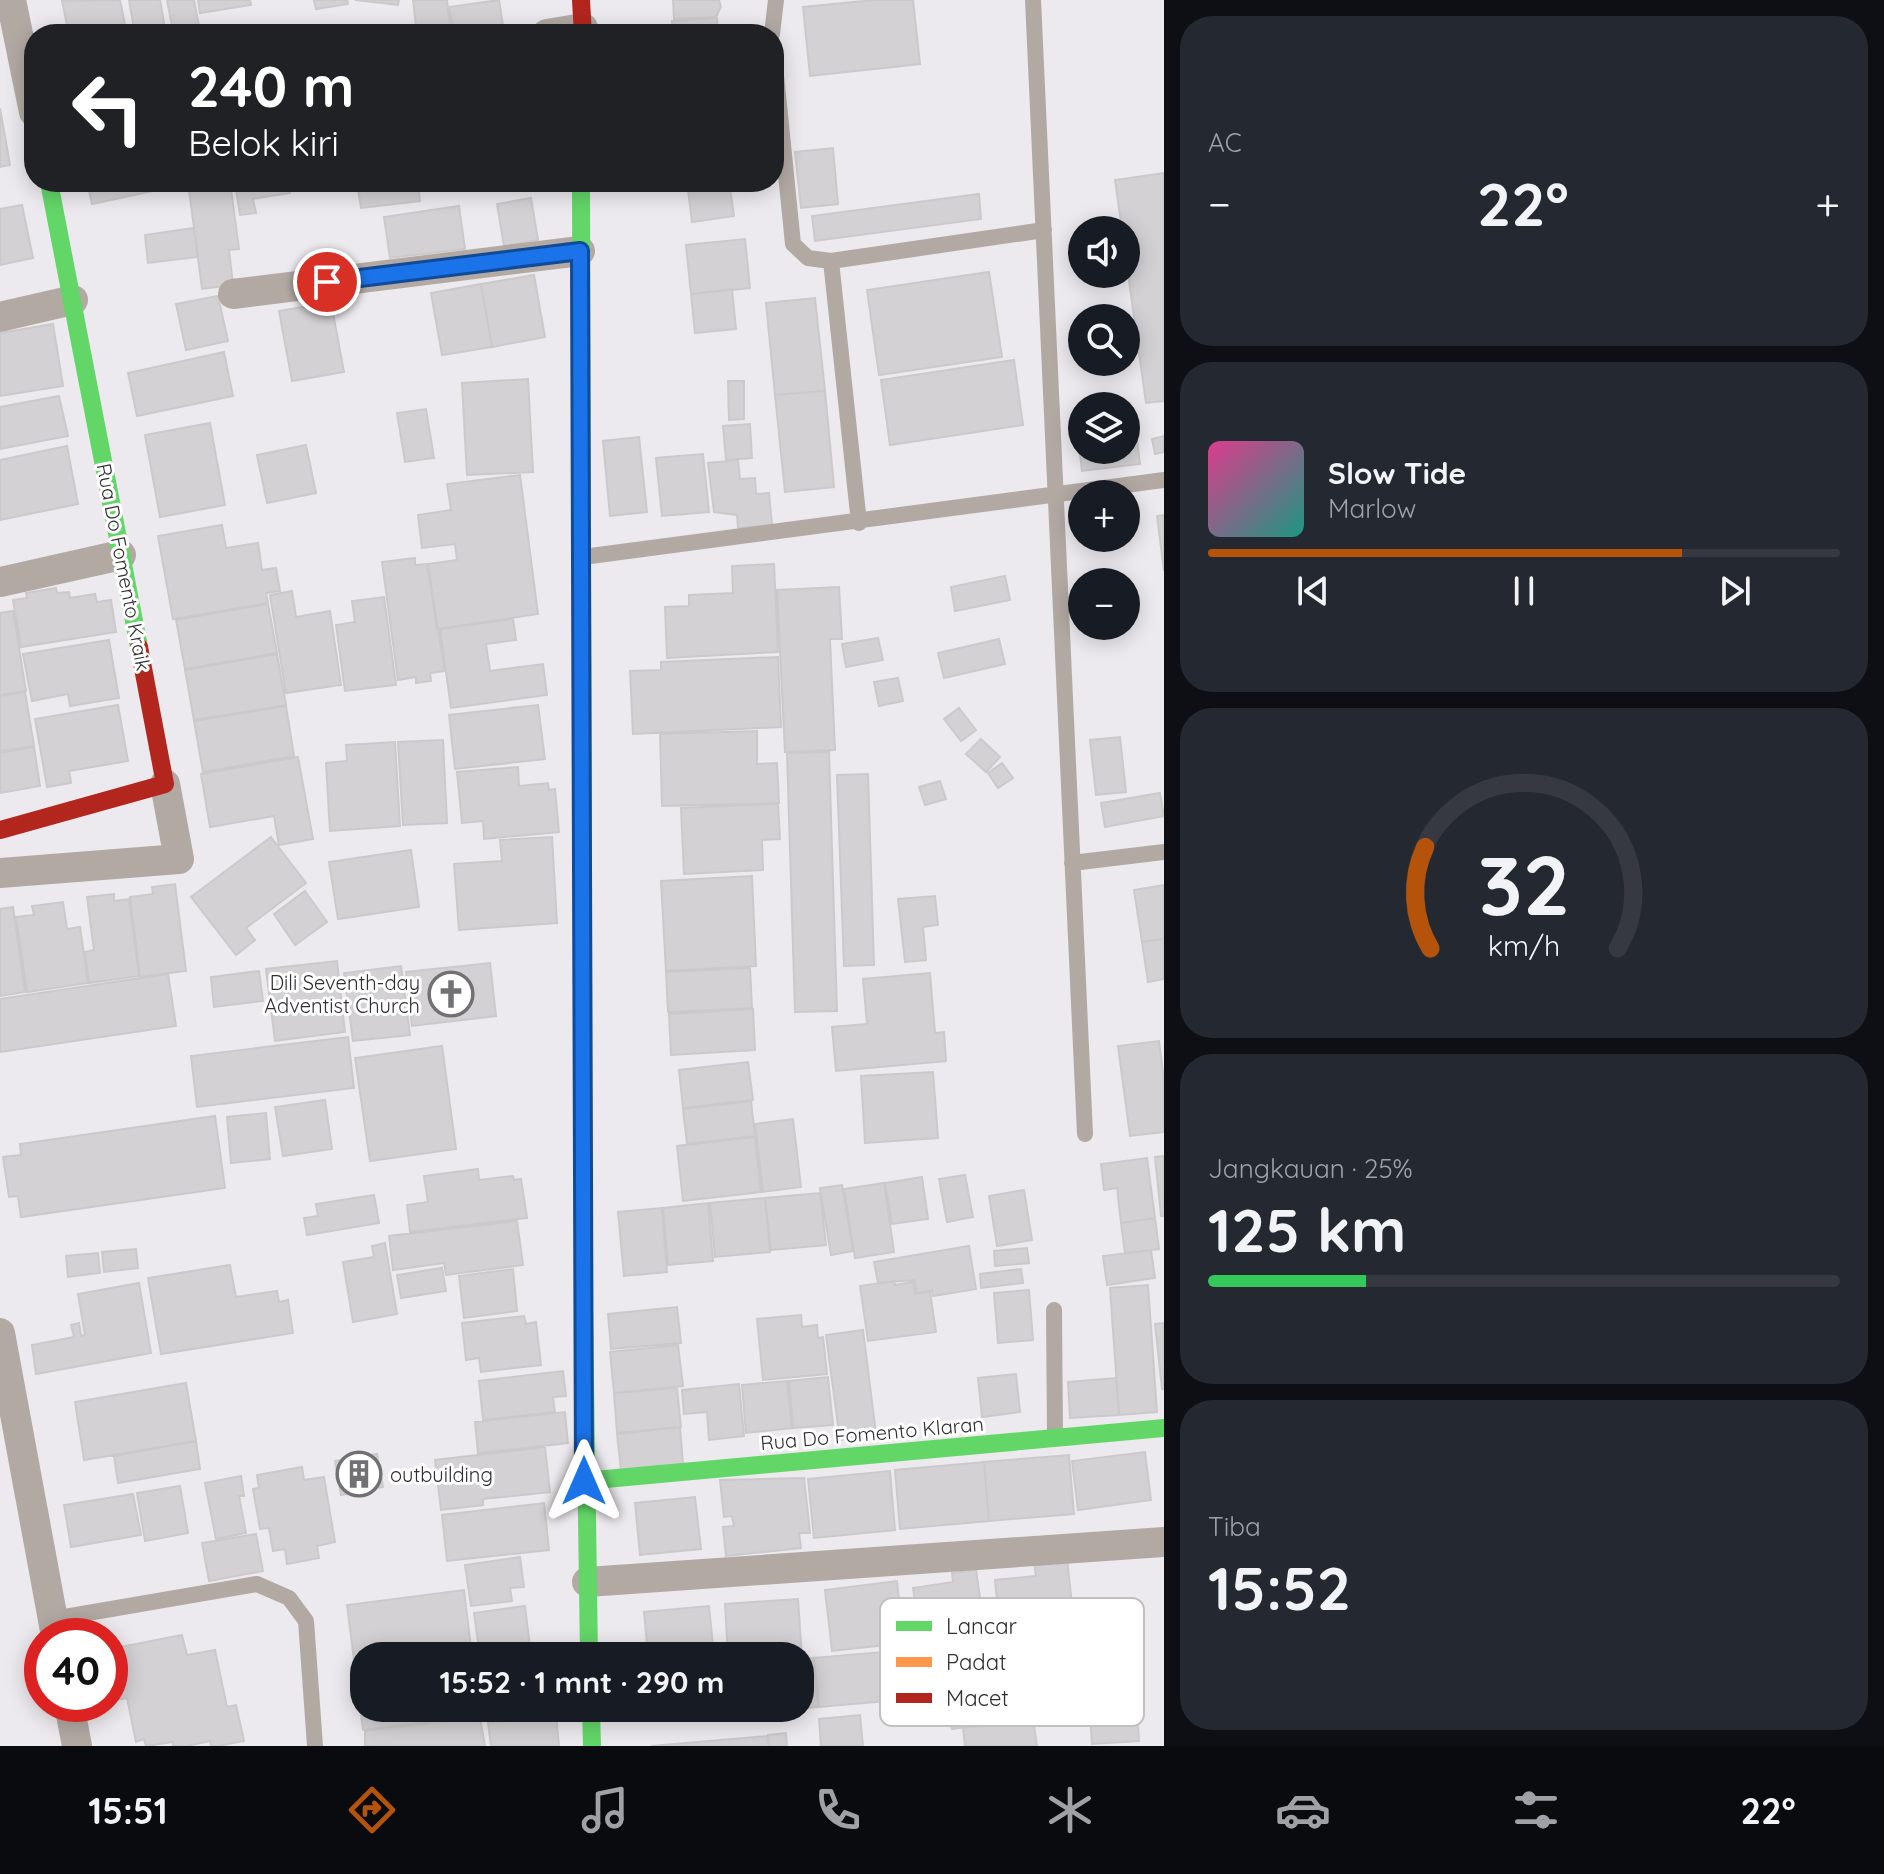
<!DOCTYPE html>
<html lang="id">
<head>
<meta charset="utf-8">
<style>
	:root { --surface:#171b24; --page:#242831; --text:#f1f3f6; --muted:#9ea1a6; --line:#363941; --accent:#b45309 }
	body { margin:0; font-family:Quicksand,sans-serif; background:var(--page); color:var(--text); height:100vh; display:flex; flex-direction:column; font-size:30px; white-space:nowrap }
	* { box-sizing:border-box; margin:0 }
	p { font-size:26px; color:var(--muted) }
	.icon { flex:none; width:44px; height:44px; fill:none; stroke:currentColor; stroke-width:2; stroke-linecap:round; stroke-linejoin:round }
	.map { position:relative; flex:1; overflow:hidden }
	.drawer { display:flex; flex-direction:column; gap:16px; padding:16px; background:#0d0f14; width:720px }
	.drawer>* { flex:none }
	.guide { position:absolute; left:24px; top:24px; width:760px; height:168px; border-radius:32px; box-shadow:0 4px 20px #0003; background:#202124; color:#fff; overflow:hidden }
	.tools { position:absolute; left:1068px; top:216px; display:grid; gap:16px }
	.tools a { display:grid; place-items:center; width:72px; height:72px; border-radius:50%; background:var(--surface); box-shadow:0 4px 20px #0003; font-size:40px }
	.speed { position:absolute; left:24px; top:1618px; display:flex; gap:16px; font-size:40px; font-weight:700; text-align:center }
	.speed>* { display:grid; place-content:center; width:104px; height:104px; border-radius:50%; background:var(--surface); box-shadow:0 4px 20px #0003; line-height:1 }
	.speed .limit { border:12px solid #d22; background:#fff; color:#111 }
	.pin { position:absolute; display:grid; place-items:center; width:68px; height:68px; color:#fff; margin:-34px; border:4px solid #fff; border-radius:50%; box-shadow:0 2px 8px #0007 }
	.me { position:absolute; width:88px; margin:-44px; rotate:0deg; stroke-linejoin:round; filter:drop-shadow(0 0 6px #0008) }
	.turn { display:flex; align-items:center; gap:28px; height:168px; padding:0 32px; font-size:36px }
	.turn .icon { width:104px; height:104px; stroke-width:2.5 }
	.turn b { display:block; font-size:56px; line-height:68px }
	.big { font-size:60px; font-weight:800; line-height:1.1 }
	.drawer .widget { flex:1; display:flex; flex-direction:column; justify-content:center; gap:12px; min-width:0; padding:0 28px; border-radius:32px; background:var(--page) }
	.drawer .dial { align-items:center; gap:0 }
	.dial svg { height:208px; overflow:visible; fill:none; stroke:var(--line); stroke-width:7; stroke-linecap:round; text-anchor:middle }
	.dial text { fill:var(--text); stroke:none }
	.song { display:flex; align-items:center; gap:24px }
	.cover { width:96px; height:96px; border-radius:12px; background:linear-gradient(135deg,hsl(330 70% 55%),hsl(170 70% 35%)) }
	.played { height:8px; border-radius:4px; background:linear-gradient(90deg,var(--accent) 75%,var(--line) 75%) }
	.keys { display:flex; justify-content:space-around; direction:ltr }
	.heat { display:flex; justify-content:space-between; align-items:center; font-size:44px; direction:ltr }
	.charge { height:12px; border-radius:6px; background:linear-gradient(90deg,#34c759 25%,var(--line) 0) }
	.trip { position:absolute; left:350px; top:1642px; width:464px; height:80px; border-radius:32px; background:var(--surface); box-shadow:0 4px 20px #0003; font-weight:800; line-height:80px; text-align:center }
	.tabs { display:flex; height:128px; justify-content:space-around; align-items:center; background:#090b0e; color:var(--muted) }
	.tabs .icon { width:56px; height:56px }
	.tabs .on { color:var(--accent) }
	.tabs b { font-size:36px; color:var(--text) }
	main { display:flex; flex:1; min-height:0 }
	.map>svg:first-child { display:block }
	.building { fill:#d3d1d3; stroke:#ccc9cb; stroke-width:2 }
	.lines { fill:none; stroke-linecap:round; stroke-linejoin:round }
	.lane { stroke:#b2a9a3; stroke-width:16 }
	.street { stroke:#b2a9a3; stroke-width:30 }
	.fast { stroke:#63d668; stroke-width:18 }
	.slow { stroke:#ff974d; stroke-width:18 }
	.jam { stroke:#b3261e; stroke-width:18 }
	.route-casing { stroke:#114b97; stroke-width:20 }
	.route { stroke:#1a73e8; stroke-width:14 }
	.labels { text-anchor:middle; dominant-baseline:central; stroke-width:6; stroke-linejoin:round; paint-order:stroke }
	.street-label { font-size:20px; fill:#2f2e31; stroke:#fff }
	.poi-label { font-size:20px; fill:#2f2e31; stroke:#fff; text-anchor:end }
	.key { fill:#fff; stroke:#c1c0c1; stroke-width:2 }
	.key-label { font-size:22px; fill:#2f2e31 }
</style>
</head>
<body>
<main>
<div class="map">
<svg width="1164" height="1746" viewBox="0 0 1164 1746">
	<rect width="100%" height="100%" fill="#eceaee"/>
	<path class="building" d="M120 0 127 34H69L62 1Z
		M129 0H160L166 34H135Z
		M167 0H194L199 26 173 31Z
		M198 0H250L251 5 200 13Z
		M314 0H347L348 4 316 9Z
		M355 0H399L398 5Z
		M413 0H447L451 34H417Z
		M499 0 504 32 454 34 449 7Z
		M673 0H719L721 7 716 17 674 19Z
		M874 0H913L920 64 810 76 803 7Z
		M717 18 718 34H673L672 21Z
		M0 108 10 165 0 167Z
		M833 148 838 204 801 208 795 152Z
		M1164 173V401L1146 403 1126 259V230H1122L1115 180Z
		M87 182H151L153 191 92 204Z
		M188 182H230L239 249 229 250 233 285 202 289Z
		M235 182H288L290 193 253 199 256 213 240 215Z
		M357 182H418L420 201 361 208Z
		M466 182H503V184L467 188Z
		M687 182H729L734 216 692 222Z
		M979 194 981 219 815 241 812 216Z
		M531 198 538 240 504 246 497 204Z
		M22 205 33 258 0 265V209Z
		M459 206 465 249 390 258 384 217Z
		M194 228 198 257 148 263 145 235Z
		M745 239 750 288 691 294 686 245Z
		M989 272 1002 357 879 375 867 290Z
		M534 275 545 337 492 347 481 284Z
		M481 284 492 347 442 355 431 293Z
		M732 289 736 329 695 333 691 294Z
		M218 296 228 341 186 350 176 304Z
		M815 298 825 391 775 395 766 303Z
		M331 302 344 372 292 381 279 311Z
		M53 324 63 386 0 396V333Z
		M224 352 233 396 137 416 128 373Z
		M1014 360 1023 425 890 445 881 380Z
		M528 379 533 472 467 475 462 383Z
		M728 381H744V419L729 420Z
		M825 391 834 487 785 492 775 395Z
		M59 396 68 436 0 449V407Z
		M426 409 434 458 405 462 397 413Z
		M210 423 225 505 160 517 145 435Z
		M750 424 752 458 726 460 723 426Z
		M1164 436V452L1155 454 1152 439Z
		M639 437 647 512 610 516 603 441Z
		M1137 439 1140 464 1082 471 1079 446 1082 450H1126V440Z
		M306 445 316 493 267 503 257 455Z
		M67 446 78 504 0 520V460Z
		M703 454 709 512 662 516 656 458Z
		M738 460 740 479 755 478 756 494 769 493 772 525 738 528 737 515 714 512 708 463Z
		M520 475 538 614 437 629 428 564 457 560 455 544 422 548 418 515 451 510 447 484Z
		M1164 515V571L1157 516Z
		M222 525 226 548 258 543 262 570 276 568 280 591 266 593 268 603 173 619 158 536Z
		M415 558V565L427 564 445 671 430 673 431 681 416 683V677L398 680 382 562Z
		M774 564 778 652 667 658 665 607 689 606V595L733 593 732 566Z
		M1005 576 1010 600 955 611 951 587Z
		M839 587 842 639H830L835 750 785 752 777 590Z
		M56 588 57 593 69 592 70 598 95 594 97 602 111 600 116 632 21 647 13 600 27 598 26 593Z
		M292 591 296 617 330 611 341 685 286 693 270 595Z
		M384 597 396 685 345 691 336 625 355 622 352 601Z
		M268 604 277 653 185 669 176 620Z
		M13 611 26 691 0 695V613Z
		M513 619 516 640 486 644 490 671 543 664 547 695 451 708 440 629Z
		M878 638 883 660 846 667 842 644Z
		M999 639 1005 664 944 678 938 653Z
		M109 640 119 698 70 706 68 694 32 701 23 654Z
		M277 654 286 705 194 720 185 670Z
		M778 657 781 727 633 734 630 671 661 670V662Z
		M898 678 903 701 879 706 874 682Z
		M25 692 34 746 0 751V696Z
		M118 705 128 761 69 771 71 783 47 787 35 719Z
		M538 705 545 759 455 769 449 715Z
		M286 706 294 756 203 772 194 721Z
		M959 708 976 730 961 741 944 719Z
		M757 731V764L777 763 779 803 662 806 660 734Z
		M1120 737 1126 792 1096 795 1090 740Z
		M981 739 1000 757 986 772 966 754Z
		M443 740 447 823 403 825 398 742Z
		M395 742 400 826 330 831 326 763 347 761 346 745Z
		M34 747 40 786 0 793V753Z
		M829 752 837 1011 795 1012 787 753Z
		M298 757 313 839 279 845 274 816 210 827 201 774Z
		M1002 763 1013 778 998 788 988 773Z
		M518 767 519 786 548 783 549 790 555 789 559 832 484 839 483 821 462 823 457 772Z
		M868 774 874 965 844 966 837 775Z
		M940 781 946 799 925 805 919 787Z
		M1160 793 1164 816 1105 827 1101 803Z
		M778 804 780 839 762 840 763 870 684 874 681 808Z
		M271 837 306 883 246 928 255 940 236 955 191 897Z
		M552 837 557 923 459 930 454 864 502 861 500 840Z
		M411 850 419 907 338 919 329 862Z
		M752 876 756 966 666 971 661 881Z
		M175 884 186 971 140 977 130 897 153 894 152 887Z
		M1164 885V939L1142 942 1134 890Z
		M305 891 327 922 295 945 274 914Z
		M114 894V901L129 899 139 976 89 983 85 952 94 950 87 897Z
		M935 896 938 925 923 927 926 960 905 962 898 899Z
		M63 902 67 929 80 927 88 983 27 992 16 917 34 915 32 906Z
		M13 907 25 992 0 996V909Z
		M1164 939V979L1148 982 1142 942Z
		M337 961 345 1032 275 1041 266 969Z
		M490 963 496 1016 412 1026 406 972Z
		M401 966 410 1035 353 1041 344 973Z
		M750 968 752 1008 668 1012 666 972Z
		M259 971 263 1001 214 1007 211 977Z
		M930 973 935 1033 944 1032 946 1061 836 1071 832 1027 867 1024 863 979Z
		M168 974 176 1026 0 1052V999Z
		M753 1009 755 1050 671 1055 669 1014Z
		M348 1037 354 1088 197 1107 191 1056Z
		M1159 1041 1164 1080V1132L1130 1136 1118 1046Z
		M442 1046 456 1149 370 1161 355 1058Z
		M748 1062 753 1100 683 1108 679 1070Z
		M933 1072 938 1138 865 1143 861 1076Z
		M325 1100 332 1149 283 1156 275 1107Z
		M751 1101 755 1136 687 1144 683 1109Z
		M266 1113 270 1159 231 1163 227 1117Z
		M215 1116 225 1188 21 1217 18 1196 9 1197 3 1157 21 1155 20 1144Z
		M793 1119 801 1187 763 1192 755 1124Z
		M755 1137 761 1192 683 1201 677 1146Z
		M1164 1156V1216H1161L1155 1157Z
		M1147 1158 1155 1218 1121 1223 1117 1188 1104 1190 1101 1164Z
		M478 1169 479 1180 513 1176 514 1180 521 1179 527 1218 410 1232 407 1205 428 1202 424 1176Z
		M965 1175 973 1217 947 1222 939 1179Z
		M922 1177 928 1219 892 1224 885 1183Z
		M884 1183 894 1252 855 1258 844 1189Z
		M842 1185 853 1251 831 1255 820 1188Z
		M1024 1190 1032 1240 997 1246 989 1196Z
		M820 1193 826 1245 771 1250 765 1198Z
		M374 1195 379 1223 307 1235 304 1218 318 1216 316 1204Z
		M765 1198 770 1252 715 1257 710 1203Z
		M708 1203 713 1261 668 1265 663 1208Z
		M662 1208 667 1272 624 1276 618 1212Z
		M1155 1218 1159 1249 1125 1253 1121 1223Z
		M517 1221 523 1265 446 1275 444 1263 393 1270 389 1236Z
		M385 1243 397 1314 353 1322 343 1262 374 1257 372 1246Z
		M969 1246 976 1289 933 1296 932 1290 917 1293 914 1280 878 1283 874 1262Z
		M1027 1248 1029 1263 995 1266 994 1251Z
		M136 1249 138 1268 104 1272 102 1252Z
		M1151 1250 1155 1278 1107 1285 1103 1256Z
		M98 1253 100 1273 68 1277 66 1256Z
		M230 1265 236 1297 277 1291 279 1302 288 1300 293 1333 161 1354 148 1278Z
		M442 1268 446 1291 401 1298 397 1275Z
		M513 1269 517 1311 464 1318 459 1276Z
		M1021 1269 1023 1283 981 1288 980 1274Z
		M894 1281 895 1285 913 1282 915 1294 930 1292 936 1332 868 1341 860 1286Z
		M139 1283 151 1353 36 1374 32 1345 74 1337 71 1325 79 1323 81 1336 85 1335 78 1294Z
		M1148 1285 1157 1412 1119 1415 1110 1288Z
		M1029 1290 1033 1340 998 1343 994 1293Z
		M677 1307 681 1343 611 1349 608 1314Z
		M801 1315 802 1327 817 1325 818 1338 823 1337 827 1374 763 1380 757 1319Z
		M524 1316 526 1324 536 1322 541 1365 481 1372 479 1358 466 1360 462 1323Z
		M1164 1323V1389H1162L1155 1324Z
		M863 1330 876 1434 840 1440 826 1335Z
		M678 1345 683 1386 614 1393 610 1352Z
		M563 1371 566 1396 553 1397 555 1412 483 1420 479 1381Z
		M1016 1374 1020 1412 982 1417 978 1378Z
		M828 1377 833 1425 793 1428 789 1381Z
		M1116 1378 1119 1415 1070 1418 1068 1382Z
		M787 1381 792 1428 746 1433 742 1385Z
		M186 1383 196 1441 84 1460 75 1402Z
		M739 1384 744 1436 709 1440 707 1412 684 1414 682 1390Z
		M677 1388 681 1427 617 1433 614 1393Z
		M565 1412 568 1443 478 1453 475 1422Z
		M680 1427 683 1464 621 1470 617 1434Z
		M196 1441 200 1469 118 1483 114 1456Z
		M545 1447 550 1492 483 1499V1505L441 1510 435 1460Z
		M1145 1452 1151 1500 1078 1510 1072 1461Z
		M377 1454 383 1487 341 1495 335 1461Z
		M1069 1455 1074 1514 989 1521 984 1462Z
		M984 1462 989 1521 900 1529 895 1470Z
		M302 1467 304 1480 324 1477 335 1542 317 1546 319 1558 287 1564 285 1549 273 1551 269 1528 260 1529 253 1489 259 1488 257 1475Z
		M890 1471 895 1530 814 1538 808 1479Z
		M241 1476 244 1496H239L246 1533 216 1539 205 1483Z
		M804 1478 810 1533H799L801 1548 726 1556 723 1527 734 1526 732 1516 724 1517 720 1480Z
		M180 1486 188 1533 145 1541 137 1493Z
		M133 1494 141 1535 71 1547 64 1505Z
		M695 1497 701 1549 640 1555 635 1503Z
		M544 1503 549 1550 447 1561 442 1515Z
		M256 1534 263 1571 209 1581 202 1543Z
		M520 1557 524 1587 510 1588 512 1601 471 1606 465 1565Z
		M1067 1558 1074 1623 1000 1631 995 1580 1036 1576 1034 1562Z
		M976 1570 983 1618 995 1616 998 1636 946 1644 944 1636 921 1639 913 1588 953 1582 952 1573Z
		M897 1581 904 1643 832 1651 825 1590Z
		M464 1590 472 1656H364V1708H479L480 1715 363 1730 347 1605Z
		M798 1599 802 1658 728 1656 725 1604Z
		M525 1606 531 1655 480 1656 474 1613Z
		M709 1606 714 1656H648L644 1612Z
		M1125 1624 1126 1645H1133L1139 1741 1092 1744 1086 1652 1070 1653 1068 1627Z
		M182 1635 187 1655 215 1650 227 1707 236 1705 244 1741 218 1746H211L210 1741 187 1746H173V1742L146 1746 144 1739 136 1742 127 1698 110 1701V1649Z
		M1018 1637 1029 1718 952 1729 941 1648Z
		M883 1652 887 1701 819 1707 814 1658Z
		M813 1658 818 1707 698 1717 697 1708H800V1660Z
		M486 1708H572L573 1710 488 1721Z
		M620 1708H685L620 1714Z
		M556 1715 559 1746H491L488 1723Z
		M860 1715 863 1746H821L819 1719Z
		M480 1717 485 1746H365V1731Z
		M1033 1719 1037 1746H965L963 1728Z
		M786 1733 787 1746H769L768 1735Z
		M767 1736 768 1746H651Z"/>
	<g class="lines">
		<path class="lane" d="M1033 0 1085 1134
			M772 34 776 0
			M774 55 793 244 808 258 831 261 1044 230
			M831 261 859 523
			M583 557 1164 480
			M1072 863 1164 852
			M1054 1310 1055 1436
			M53 1619 257 1584 289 1598 306 1621 315 1746"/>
		<path class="street" d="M11 0 34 112
			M547 34 583 28
			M233 294 580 251
			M0 317 73 300
			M0 582 121 555
			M0 873 179 859 165 784
			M0 1333 56 1636
			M587 1582 1164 1542
			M69 1704 77 1746"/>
		<path class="fast" d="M49 182 139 647
			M581 182 583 925
			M583 1240 589 1656
			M584 1481 1164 1428
			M591 1708 592 1746"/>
		<path class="slow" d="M583 925V1240"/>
		<path class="jam" d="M581 0 583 34
			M0 830 165 784 139 647"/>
	</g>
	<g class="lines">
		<g class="route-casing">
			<path id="route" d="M327 282 580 251 584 1481"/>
		</g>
		<use href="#route" class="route"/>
	</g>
	<defs>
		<g id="church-ring" transform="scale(2.3)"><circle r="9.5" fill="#fff" stroke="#717073" stroke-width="1.5"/><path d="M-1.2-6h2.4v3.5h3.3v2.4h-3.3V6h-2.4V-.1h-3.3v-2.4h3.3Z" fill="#717073"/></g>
		<g id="building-ring" transform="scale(2.3)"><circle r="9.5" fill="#fff" stroke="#717073" stroke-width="1.5"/><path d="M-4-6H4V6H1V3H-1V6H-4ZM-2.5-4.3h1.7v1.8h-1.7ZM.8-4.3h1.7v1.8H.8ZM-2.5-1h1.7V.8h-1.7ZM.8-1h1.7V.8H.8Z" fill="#717073"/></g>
	</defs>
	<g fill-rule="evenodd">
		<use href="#church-ring" x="451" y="994"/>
		<use href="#building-ring" x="359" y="1474"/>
	</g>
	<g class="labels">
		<g class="street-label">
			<text transform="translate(124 567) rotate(79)">Rua Do Fomento Kraik</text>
			<text transform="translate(872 1433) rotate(-5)">Rua Do Fomento Klaran</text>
		</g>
		<g class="poi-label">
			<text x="420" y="982">Dili Seventh-day<tspan x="420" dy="23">Adventist Church</tspan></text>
			<text x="390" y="1474" text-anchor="start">outbuilding</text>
		</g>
	</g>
	<rect x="880" y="1598" width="264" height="128" rx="12" class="key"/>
	<rect x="896" y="1621" width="36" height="10" fill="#63d668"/>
	<rect x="896" y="1657" width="36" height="10" fill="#ff974d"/>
	<rect x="896" y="1693" width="36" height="10" fill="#b3261e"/>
	<g class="key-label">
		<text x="946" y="1634">Lancar</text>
		<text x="946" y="1670">Padat</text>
		<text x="946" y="1706">Macet</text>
	</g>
</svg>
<div class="tools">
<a><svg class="icon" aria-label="sound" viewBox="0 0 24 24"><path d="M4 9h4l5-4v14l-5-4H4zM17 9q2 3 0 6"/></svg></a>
<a><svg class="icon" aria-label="search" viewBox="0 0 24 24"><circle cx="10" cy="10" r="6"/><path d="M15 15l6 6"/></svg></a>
<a><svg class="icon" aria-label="layers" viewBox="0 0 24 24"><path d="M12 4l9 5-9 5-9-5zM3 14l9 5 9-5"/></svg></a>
<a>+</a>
<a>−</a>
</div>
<div class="speed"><div class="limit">40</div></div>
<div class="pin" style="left:327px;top:282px;background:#d93025"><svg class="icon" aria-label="arrive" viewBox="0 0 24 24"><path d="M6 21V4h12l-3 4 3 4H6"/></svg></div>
<svg class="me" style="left:584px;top:1481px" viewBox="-20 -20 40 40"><path d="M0-17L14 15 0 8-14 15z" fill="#1a73e8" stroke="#fff" stroke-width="4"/></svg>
<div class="trip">15:52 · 1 mnt · 290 m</div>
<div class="guide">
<div class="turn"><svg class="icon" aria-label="left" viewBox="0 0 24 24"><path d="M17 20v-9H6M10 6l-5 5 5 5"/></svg><div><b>240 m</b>Belok kiri</div></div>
</div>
</div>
<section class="drawer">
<div class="widget"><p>AC</p>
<div class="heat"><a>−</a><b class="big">22°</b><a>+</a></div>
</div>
<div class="widget">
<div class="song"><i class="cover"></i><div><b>Slow Tide</b><p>Marlow</p></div></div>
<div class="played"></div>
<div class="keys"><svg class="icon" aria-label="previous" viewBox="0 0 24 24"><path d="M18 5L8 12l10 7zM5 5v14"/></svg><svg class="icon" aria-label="pause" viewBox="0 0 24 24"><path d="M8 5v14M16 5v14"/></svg><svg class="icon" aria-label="next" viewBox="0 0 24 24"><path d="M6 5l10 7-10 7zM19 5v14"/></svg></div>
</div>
<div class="widget dial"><svg viewBox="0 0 100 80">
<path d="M14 69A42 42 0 1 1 86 69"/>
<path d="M14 69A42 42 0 0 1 12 30" stroke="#b45309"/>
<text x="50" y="56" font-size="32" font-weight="700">32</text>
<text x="50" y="72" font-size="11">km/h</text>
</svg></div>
<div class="widget"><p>Jangkauan · 25%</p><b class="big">125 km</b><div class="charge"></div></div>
<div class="widget"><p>Tiba</p><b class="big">15:52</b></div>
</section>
</main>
<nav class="tabs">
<b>15:51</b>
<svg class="icon on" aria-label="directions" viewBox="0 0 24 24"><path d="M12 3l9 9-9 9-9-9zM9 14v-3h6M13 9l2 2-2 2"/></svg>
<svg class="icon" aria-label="music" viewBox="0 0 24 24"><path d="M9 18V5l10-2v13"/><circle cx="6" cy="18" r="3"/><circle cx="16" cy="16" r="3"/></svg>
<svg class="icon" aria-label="phone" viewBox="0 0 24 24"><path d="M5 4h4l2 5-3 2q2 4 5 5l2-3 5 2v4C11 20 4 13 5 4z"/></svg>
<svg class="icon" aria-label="climate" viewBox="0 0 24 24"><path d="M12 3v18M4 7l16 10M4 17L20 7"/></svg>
<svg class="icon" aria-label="car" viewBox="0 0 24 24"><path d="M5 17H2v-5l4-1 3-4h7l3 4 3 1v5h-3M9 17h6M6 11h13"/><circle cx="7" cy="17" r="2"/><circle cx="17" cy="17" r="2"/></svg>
<svg class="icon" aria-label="filters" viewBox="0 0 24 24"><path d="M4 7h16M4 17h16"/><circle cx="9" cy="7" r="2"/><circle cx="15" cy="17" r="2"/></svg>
<b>22°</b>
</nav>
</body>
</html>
